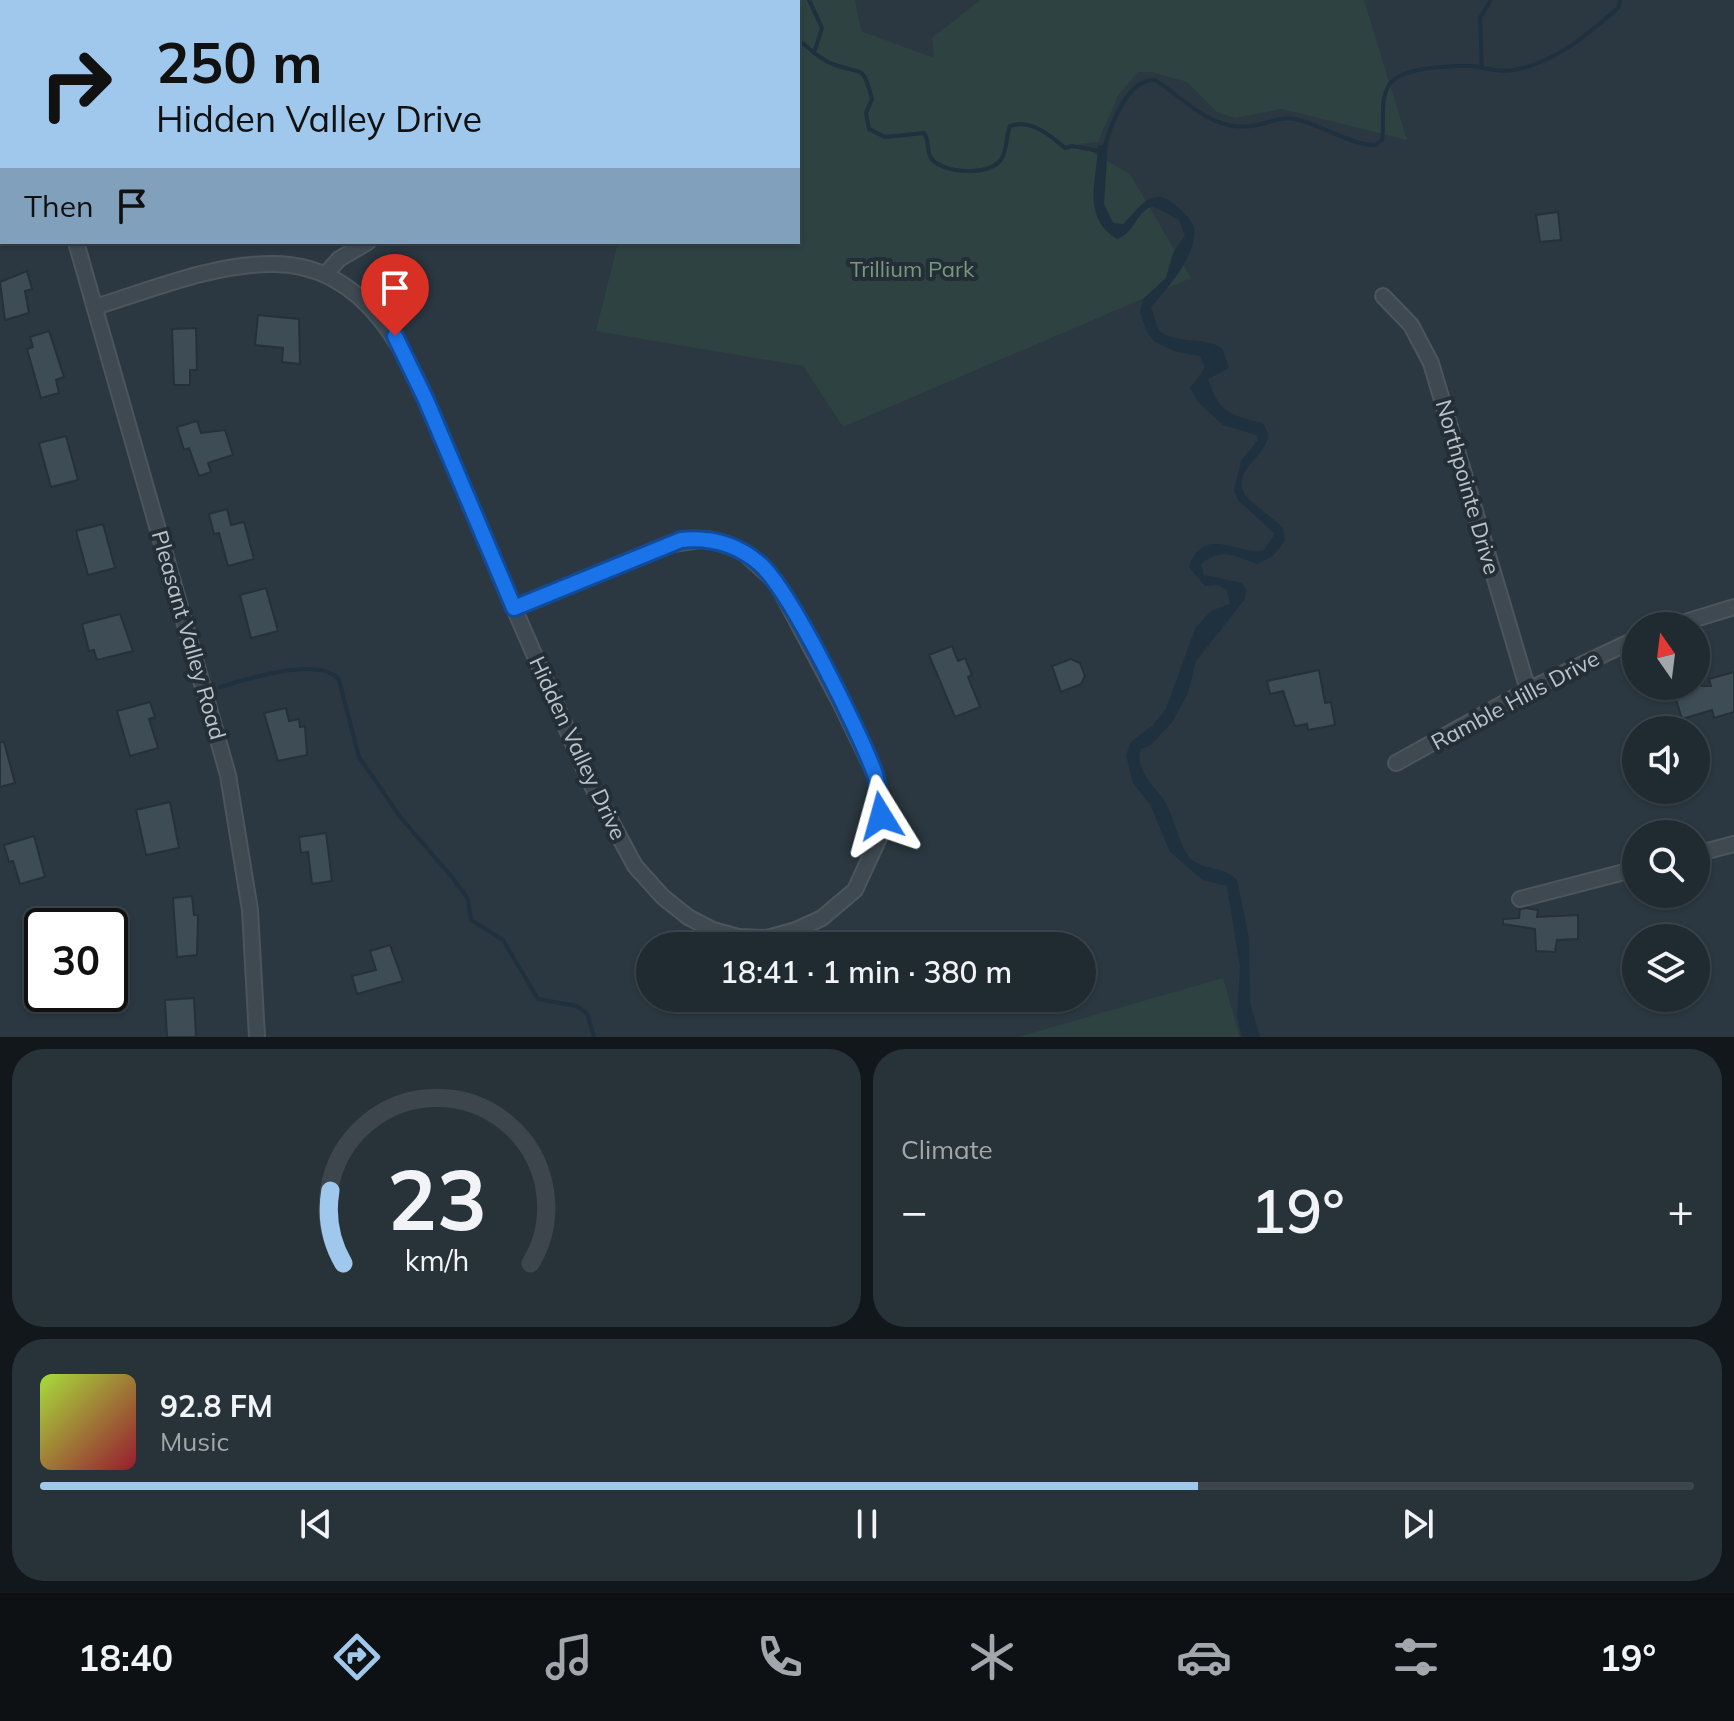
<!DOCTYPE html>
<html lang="en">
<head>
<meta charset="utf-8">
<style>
	:root { --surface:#202a31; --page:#283239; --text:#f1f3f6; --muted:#a2a7ab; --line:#3d464d; --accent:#a0c8ec }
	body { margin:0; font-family:Mulish,sans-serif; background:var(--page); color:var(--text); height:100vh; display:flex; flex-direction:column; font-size:30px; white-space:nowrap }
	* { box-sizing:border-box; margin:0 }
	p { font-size:26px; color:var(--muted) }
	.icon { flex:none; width:44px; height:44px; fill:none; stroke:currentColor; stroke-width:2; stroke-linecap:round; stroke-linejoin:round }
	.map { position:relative; height:1037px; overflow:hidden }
	.panel { display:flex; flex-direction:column; gap:12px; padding:12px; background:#12171b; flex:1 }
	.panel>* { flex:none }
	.top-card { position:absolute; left:0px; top:0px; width:800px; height:244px; box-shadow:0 2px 6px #0004,0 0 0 2px var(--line); background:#a0c8ec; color:#111; overflow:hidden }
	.needle { width:52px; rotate:346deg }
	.tools { position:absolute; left:1622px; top:612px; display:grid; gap:16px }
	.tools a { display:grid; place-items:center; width:88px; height:88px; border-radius:50%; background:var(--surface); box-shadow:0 2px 6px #0004,0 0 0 2px var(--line); font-size:40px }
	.speed { position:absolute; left:24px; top:908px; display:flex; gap:16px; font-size:40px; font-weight:700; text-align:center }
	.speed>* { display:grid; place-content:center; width:104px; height:104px; border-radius:50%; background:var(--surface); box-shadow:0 2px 6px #0004,0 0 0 2px var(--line); line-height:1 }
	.speed .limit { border:4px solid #111; border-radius:12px; background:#fff; color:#111 }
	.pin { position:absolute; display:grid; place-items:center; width:68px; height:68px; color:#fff; margin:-82px -34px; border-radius:50% 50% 50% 0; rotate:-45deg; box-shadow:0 0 8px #0007 }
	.pin .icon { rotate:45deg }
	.me { position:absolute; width:88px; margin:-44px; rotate:352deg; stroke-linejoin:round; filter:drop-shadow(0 0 6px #0008) }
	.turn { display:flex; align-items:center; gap:28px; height:168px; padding:0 24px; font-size:36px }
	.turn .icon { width:104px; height:104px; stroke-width:2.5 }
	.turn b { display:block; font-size:56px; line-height:68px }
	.then { display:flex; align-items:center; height:76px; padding:0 24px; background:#0003; gap:16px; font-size:30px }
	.big { font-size:60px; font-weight:600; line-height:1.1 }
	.panel .widget { flex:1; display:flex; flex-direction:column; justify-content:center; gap:12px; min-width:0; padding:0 28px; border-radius:32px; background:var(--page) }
	.panel .dial { align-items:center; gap:0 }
	.dial svg { height:208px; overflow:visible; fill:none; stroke:var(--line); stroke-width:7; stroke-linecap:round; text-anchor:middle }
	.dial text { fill:var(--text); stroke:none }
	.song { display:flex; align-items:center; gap:24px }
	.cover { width:96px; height:96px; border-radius:12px; background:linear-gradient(135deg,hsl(80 70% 55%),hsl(350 70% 35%)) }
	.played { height:8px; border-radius:4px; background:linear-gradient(90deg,var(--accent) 70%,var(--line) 70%) }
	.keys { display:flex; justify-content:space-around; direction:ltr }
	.heat { display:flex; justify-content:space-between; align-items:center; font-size:44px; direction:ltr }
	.panel .tiles { flex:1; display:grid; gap:12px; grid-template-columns:1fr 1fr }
	.widget:last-child { grid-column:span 2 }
	.trip { position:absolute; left:636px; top:932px; width:460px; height:80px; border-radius:40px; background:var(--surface); box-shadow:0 2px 6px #0004,0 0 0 2px var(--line); font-weight:600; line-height:80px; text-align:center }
	.menu { display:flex; height:128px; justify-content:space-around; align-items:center; background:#0d1114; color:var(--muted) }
	.menu .icon { width:56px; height:56px }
	.menu .on { color:var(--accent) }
	.menu b { font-size:36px; color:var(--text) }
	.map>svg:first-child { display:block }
	.green { fill:#2d4241 }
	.water { fill:#1f303e }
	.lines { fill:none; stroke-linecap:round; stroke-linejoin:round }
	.stream { stroke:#1f303e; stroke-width:4 }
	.building { fill:#3e4c56; stroke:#263038; stroke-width:2 }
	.minor-casing { stroke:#4c555d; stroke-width:18 }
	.minor { stroke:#3f4951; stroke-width:14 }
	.route-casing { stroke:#114b97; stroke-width:20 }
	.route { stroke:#1a73e8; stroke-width:14 }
	.labels { text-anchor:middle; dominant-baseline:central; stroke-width:8; stroke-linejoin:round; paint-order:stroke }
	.park-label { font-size:22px; fill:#77987a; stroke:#242e36 }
	.street-label { font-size:22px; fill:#bcc4cb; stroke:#242e36 }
</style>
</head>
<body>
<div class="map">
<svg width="1734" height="1037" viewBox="0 0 1734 1037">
	<rect width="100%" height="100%" fill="#2b3841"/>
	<path class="green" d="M602 0H855L861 31 934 58 932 38 980 0H1364L1407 140 1282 109 1235 118 1217 112 1187 82 1151 72H1138L1119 94 1098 142 1078 144 1130 174 1191 278 843 427 803 366 596 331 618 242H798V2Z
		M1223 978 1240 1037H1018Z"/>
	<path class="water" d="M1108 143 1104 204 1113 223 1123 224C1142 206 1152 183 1179 208 1185 214 1191 219 1194 228 1198 254 1167 289 1151 307L1159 331C1178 345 1203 336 1222 348L1229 368 1208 379C1219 413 1230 415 1262 423 1286 448 1227 467 1245 495 1248 500 1276 521 1283 528L1285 541 1273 556 1257 564C1235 556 1222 547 1201 564L1204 575 1242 583 1246 590 1245 599 1196 661 1188 693 1173 721 1151 745 1141 749C1138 757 1140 764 1144 773 1149 784 1160 792 1166 804 1174 817 1180 850 1192 860 1206 870 1227 868 1237 880L1249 938 1250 1003 1260 1037H1242L1237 1016 1240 967 1227 886 1203 880 1170 852 1150 804 1133 783 1126 755 1131 742 1153 725 1166 709 1195 629 1211 611 1230 604 1227 590 1218 585 1205 586 1189 567C1204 523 1239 557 1264 550L1275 534 1238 500 1234 491 1241 461 1258 440 1257 435 1223 425 1198 402 1190 388 1205 368 1200 356 1174 351 1155 342 1147 332 1140 312 1143 299 1166 278 1173 253 1185 235 1179 220 1153 206C1136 211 1135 233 1117 239 1081 217 1097 181 1098 146Z"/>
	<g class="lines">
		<path class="stream" d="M708 0 710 2
			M809 0 822 28 814 53
			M798 40C810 48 821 61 835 65 863 75 863 64 872 99L866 113 869 129 885 137 924 133C930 141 926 150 931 158 942 174 992 177 1002 158 1007 149 1006 136 1010 126 1031 119 1050 135 1065 148L1072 146 1100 151
			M1482 68 1480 18 1491 0
			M1105 146C1111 123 1129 78 1155 80 1188 101 1210 131 1252 126 1267 124 1280 116 1295 119 1320 124 1350 145 1376 145L1382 140C1385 122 1379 101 1389 85 1400 67 1450 66 1470 66 1485 67 1499 73 1513 70 1555 63 1587 35 1618 8L1620 0
			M220 687C247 679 321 655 339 680L359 757 401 818 452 877 468 899 471 920 503 940 538 999 576 1006 587 1013 594 1037"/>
	</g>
	<path class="building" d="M1558 212 1561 240 1540 242 1536 215Z
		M27 271 32 289 25 291 29 313 5 320 0 282Z
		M258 315 299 319 300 364 282 362 283 348 255 345Z
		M196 328 197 370H190V385H174L172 329Z
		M49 331 64 377 56 380 59 393 41 398 27 349 33 347 30 337Z
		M197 421 201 433 225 430 233 455 208 463 211 472 199 476 189 448 184 450 177 427Z
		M66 436 78 480 51 487 39 443Z
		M227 509 231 525 244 522 254 559 228 566 219 533 214 534 209 514Z
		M103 524 115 568 88 575 76 531Z
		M266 588 278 631 251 638 240 595Z
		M120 614 133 651 97 660 94 650 89 651 82 624Z
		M952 646 958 661 965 658 972 675 968 677 980 707 955 717 929 655Z
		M1071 659 1080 663 1085 676 1081 684 1061 692 1052 666Z
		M1319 670 1325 703 1331 702 1335 725 1308 730 1307 724 1295 726 1283 691 1270 694 1267 681Z
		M1734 672V712L1714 718 1712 710 1682 719 1672 686H1711L1709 679Z
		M150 702 155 717 149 719 158 748 130 756 117 711Z
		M286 708 289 721 299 719 300 727 305 726 307 755 278 761 264 713Z
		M0 742H4L15 783 0 787Z
		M170 802 179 848 146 855 136 810Z
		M326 833 332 881 312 884 308 852 301 853 299 837Z
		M34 836 45 877 20 884 13 861 9 862 4 845Z
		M192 896 194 915H198L197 955 177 957 173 898Z
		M1526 908 1538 910 1537 917 1578 915V939L1557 940 1555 952 1536 951 1535 929 1503 924V919L1519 918 1520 909Z
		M390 945 403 981 357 994 352 976 376 970 370 951Z
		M194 998 196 1037H167L165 1000Z"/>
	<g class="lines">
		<g class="minor-casing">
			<path id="minor" d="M5 0 6 2
				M263 0 266 2
				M76 242 228 775 250 910 257 1037
				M325 275 339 259 368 242
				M1383 296 1411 325 1431 363 1528 690
				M95 307C151 290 212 264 272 264 380 263 418 381 453 462 473 511 494 560 514 608
				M708 539 742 551 776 582 841 704 874 772 879 791 880 836 855 890 822 918 796 930 767 938 739 937 713 930 688 917 663 897 635 866 589 780 514 608 666 545Z
				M1672 626 1734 607
				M1396 763 1528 690 1636 639
				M1696 854 1734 844
				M1520 899 1636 869"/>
		</g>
		<use href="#minor" class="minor"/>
	</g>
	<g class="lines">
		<g class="route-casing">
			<path id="route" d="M395 336 426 400 514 608 681 540C710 537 737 544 760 564 790 590 860 733 875 774 879 788 880 802 881 816"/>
		</g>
		<use href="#route" class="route"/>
	</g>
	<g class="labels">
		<g class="park-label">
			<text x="912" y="269">Trillium Park</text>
		</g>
		<g class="street-label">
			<text transform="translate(1468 487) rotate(74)">Northpointe Drive</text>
			<text transform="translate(189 635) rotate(74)">Pleasant Valley Road</text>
			<text transform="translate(1515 700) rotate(-28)">Ramble Hills Drive</text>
			<text transform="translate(578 748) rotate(65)">Hidden Valley Drive</text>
		</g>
	</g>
</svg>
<div class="tools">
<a><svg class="needle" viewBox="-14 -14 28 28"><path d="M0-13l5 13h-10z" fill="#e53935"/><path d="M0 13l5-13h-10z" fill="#a2a7ab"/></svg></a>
<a><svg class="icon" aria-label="sound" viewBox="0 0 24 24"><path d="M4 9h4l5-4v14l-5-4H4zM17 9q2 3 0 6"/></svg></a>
<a><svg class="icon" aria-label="search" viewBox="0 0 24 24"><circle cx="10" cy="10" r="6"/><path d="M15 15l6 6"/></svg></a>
<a><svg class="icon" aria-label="layers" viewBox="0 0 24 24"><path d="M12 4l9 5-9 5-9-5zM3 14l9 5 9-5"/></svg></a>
</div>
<div class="speed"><div class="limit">30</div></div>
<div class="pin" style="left:395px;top:336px;background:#d93025"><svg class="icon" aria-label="arrive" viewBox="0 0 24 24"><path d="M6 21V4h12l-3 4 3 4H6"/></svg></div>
<svg class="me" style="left:881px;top:816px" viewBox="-20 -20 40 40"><path d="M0-17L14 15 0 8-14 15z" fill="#1a73e8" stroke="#fff" stroke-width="4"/></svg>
<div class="trip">18:41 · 1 min · 380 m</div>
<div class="top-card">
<div class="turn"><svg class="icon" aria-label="right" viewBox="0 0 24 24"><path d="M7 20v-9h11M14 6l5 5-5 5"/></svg><div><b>250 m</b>Hidden Valley Drive</div></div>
<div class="then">Then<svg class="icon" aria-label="arrive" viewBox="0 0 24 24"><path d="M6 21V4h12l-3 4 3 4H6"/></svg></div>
</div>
</div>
<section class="panel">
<div class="tiles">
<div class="widget dial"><svg viewBox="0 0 100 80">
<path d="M14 69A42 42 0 1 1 86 69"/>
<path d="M14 69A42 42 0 0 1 9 41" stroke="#a0c8ec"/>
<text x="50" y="56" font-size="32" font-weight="700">23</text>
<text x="50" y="72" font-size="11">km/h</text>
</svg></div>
<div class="widget"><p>Climate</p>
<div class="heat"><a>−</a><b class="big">19°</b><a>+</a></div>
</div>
<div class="widget">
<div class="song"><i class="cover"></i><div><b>92.8 FM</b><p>Music</p></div></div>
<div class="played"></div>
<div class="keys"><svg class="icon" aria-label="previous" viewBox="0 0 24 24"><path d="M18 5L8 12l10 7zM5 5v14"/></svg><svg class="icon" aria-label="pause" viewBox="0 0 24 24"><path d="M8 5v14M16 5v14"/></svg><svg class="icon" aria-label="next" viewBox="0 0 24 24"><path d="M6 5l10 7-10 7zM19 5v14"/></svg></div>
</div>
</div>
</section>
<nav class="menu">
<b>18:40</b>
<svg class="icon on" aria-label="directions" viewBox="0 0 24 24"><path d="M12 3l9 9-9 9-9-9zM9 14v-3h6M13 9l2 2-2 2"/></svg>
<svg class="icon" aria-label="music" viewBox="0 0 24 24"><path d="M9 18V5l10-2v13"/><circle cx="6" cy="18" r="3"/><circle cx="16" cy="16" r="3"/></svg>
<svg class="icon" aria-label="phone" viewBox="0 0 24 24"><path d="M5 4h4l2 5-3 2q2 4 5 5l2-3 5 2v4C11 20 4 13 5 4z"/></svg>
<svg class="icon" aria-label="climate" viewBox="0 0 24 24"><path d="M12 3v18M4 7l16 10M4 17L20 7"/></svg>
<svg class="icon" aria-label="car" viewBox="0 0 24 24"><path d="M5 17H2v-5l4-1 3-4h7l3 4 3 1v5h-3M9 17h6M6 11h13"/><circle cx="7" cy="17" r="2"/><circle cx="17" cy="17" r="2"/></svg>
<svg class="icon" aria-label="filters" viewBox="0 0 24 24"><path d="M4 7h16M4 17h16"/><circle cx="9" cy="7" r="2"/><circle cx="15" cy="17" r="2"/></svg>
<b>19°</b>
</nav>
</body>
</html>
